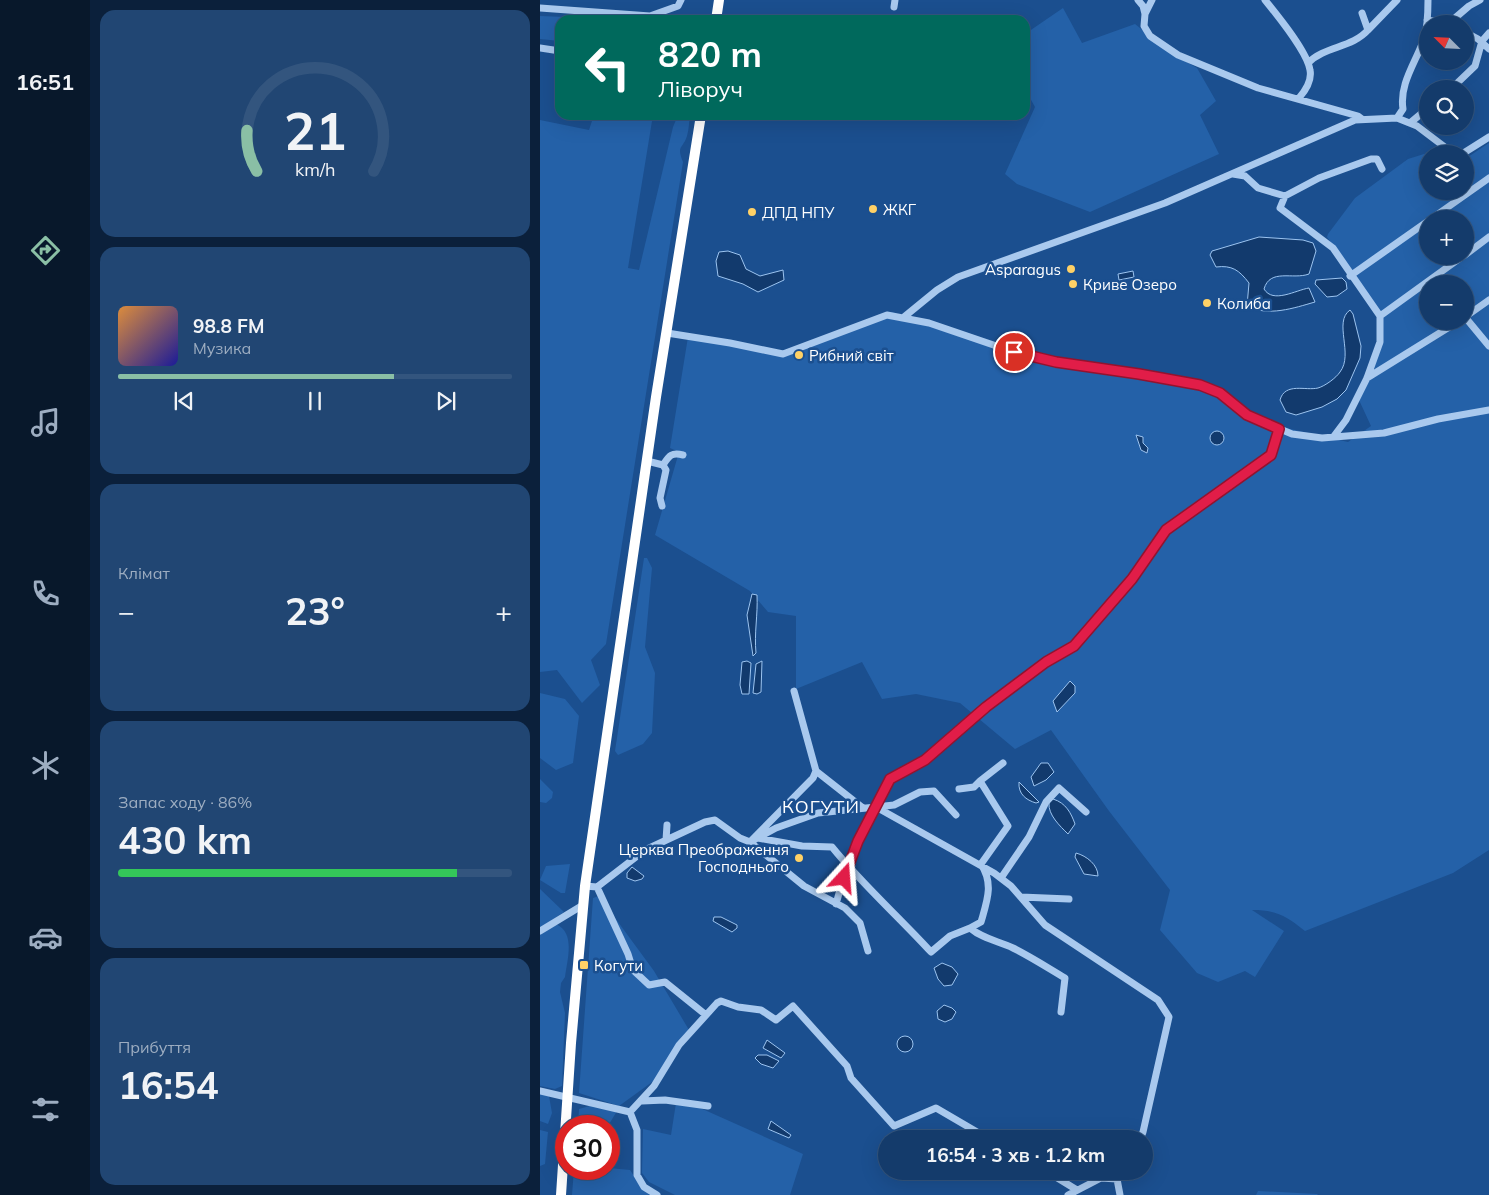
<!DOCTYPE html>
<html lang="uk">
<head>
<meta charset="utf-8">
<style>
	:root { --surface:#143b6b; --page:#214673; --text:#f1f3f6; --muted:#9dadc1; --line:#33557e; --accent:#8abfa5 }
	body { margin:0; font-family:Mulish,sans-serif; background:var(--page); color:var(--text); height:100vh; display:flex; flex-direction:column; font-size:19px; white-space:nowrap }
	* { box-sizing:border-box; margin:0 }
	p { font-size:16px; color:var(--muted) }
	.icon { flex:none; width:28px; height:28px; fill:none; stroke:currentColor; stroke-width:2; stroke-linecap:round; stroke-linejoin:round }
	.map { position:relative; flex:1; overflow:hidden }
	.drawer { display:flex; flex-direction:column; gap:10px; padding:10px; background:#0b203b; width:450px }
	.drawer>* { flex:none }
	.guide { position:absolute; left:15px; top:15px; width:475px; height:105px; border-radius:15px; box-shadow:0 5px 20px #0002,0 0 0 1px var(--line); background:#00695c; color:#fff; overflow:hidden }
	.needle { width:32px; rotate:294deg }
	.tools { position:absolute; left:879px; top:15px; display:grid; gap:10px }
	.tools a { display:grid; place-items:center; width:55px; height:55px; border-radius:50%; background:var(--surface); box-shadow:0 5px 20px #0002,0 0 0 1px var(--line); font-size:25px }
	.speed { position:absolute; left:15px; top:1115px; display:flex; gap:10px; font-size:25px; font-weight:700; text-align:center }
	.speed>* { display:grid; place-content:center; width:65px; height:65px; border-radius:50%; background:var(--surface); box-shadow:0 5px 20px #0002,0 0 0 1px var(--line); line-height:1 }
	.speed .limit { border:8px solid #d22; background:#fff; color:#111 }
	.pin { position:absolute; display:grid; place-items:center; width:42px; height:42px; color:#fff; margin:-21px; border:2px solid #fff; border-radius:50%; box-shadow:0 1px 5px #0007 }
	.me { position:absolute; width:55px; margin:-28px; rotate:19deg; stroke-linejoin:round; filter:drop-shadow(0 0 4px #0008) }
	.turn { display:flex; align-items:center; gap:18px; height:105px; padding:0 20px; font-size:22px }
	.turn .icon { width:65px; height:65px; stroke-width:2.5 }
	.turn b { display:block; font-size:35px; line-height:42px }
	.big { font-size:38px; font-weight:700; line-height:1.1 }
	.drawer .widget { flex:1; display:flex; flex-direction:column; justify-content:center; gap:8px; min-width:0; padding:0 18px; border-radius:15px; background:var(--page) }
	.drawer .dial { align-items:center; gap:0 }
	.dial svg { height:130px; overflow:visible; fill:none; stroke:var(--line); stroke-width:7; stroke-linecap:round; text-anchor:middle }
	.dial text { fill:var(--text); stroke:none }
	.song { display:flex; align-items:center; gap:15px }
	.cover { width:60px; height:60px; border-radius:8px; background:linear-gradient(135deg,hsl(30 70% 55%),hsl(240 70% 35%)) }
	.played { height:5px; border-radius:2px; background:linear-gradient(90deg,var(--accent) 70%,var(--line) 70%) }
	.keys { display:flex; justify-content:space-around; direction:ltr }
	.heat { display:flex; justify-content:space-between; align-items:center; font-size:28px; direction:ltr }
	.charge { height:8px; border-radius:4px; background:linear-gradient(90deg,#34c759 86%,var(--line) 0) }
	.trip { position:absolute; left:338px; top:1130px; width:275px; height:50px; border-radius:25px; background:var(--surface); box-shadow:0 5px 20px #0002,0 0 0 1px var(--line); font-weight:700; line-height:50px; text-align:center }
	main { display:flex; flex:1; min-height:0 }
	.dock { display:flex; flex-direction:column; width:90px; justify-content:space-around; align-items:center; background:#08182b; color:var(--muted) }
	.dock .icon { width:35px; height:35px }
	.dock .active { color:var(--accent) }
	.dock b { font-size:22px; color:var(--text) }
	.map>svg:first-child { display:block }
	.green { fill:#2461a8; fill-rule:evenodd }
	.water { fill:#123a6d; stroke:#9cc4f0 }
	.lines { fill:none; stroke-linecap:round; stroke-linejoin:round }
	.minor { stroke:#a9c9ee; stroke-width:7 }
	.highway { stroke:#fff; stroke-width:10 }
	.route-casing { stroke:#92132f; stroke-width:12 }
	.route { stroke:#e11d48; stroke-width:9 }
	.poi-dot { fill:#ffd166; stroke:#1b4f8f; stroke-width:2 }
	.labels { text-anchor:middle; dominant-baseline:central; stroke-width:5; stroke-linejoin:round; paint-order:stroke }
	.poi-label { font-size:15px; fill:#fff; stroke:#1b4f8f; text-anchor:start }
	.quarter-label { font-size:18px; letter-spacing:1px; fill:#fff; stroke:#1b4f8f }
</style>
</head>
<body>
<main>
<nav class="dock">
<b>16:51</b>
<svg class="icon active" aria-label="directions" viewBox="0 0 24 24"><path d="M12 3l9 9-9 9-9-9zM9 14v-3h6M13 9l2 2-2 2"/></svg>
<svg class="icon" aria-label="music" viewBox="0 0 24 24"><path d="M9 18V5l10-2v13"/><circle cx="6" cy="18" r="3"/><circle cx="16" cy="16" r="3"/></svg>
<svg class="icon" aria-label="phone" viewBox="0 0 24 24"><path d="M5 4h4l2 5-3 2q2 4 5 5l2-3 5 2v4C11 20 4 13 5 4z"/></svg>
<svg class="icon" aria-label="climate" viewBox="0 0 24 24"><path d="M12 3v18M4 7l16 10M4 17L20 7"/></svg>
<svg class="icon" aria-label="car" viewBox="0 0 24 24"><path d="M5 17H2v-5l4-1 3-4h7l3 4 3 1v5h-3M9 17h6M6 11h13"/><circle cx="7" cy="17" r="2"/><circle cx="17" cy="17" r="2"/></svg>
<svg class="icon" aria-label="filters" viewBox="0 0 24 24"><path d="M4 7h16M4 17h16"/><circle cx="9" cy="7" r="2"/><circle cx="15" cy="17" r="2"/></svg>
</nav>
<section class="drawer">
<div class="widget dial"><svg viewBox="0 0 100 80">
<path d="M14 69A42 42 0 1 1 86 69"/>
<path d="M14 69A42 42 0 0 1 8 44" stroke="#8abfa5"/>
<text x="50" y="56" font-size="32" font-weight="700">21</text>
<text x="50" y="72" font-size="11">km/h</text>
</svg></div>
<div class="widget">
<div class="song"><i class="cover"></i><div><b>98.8 FM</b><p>Музика</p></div></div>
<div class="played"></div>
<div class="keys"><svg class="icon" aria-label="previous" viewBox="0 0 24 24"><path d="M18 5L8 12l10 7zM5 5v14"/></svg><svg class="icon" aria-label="pause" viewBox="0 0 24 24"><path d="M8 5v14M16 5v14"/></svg><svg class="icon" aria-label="next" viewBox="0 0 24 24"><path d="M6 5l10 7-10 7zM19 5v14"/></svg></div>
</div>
<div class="widget"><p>Клімат</p>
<div class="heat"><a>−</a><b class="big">23°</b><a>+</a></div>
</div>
<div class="widget"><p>Запас ходу · 86%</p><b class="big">430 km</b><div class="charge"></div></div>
<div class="widget"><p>Прибуття</p><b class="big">16:54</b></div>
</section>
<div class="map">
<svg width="949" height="1195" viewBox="0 0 949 1195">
	<rect width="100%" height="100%" fill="#1b4f8f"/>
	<path class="green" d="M523 8 542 43 595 24 631 53 657 68 676 101 660 115 679 154 550 212 477 184 465 174 495 107 485 89V34Z
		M0 16 76 19 77 20H20V41L0 39Z
		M54 115H113L88 268 99 270 133 127 138 115H150C149 122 149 129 147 136 143 149 136 145 143 162L66 644 51 660 60 685 42 703 17 670 0 672V120L49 130Z
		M949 143V850L913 873 765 931C746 916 737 910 712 910L744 931 715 977 705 971 678 982 657 973 620 930 630 890 569 811 511 730 475 749 420 703 376 694 342 699 322 662 256 689V616L228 612 210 591 115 535 139 452 130 448 148 337 248 355 352 312 446 345 672 393 733 425 808 442 831 426 819 400 843 339 841 313 819 285 787 237 788 234 815 198 868 159 900 149 908 154H888V191H925V159ZM888 219H925V256H888ZM888 284H925V321H888Z
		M104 558H107L112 568 105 647 115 673 112 733 103 744 78 755 75 751Z
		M0 693 25 699 39 716 33 763 16 770 0 758Z
		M0 779 13 792 12 798 6 803 0 802Z
		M30 864 25 893H21L0 880 6 866Z
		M0 889 24 912 0 928Z
		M59 896 114 971 149 1030 119 1077 79 1106 39 1093 53 898Z
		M16 924C36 933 27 960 25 977L21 983 20 992 25 1013 22 1086 15 1089 0 1086V935Z
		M0 1094 9 1096 12 1113 8 1124 0 1121Z
		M136 1103H149L263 1154 250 1195H135L109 1182 102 1173 103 1129 131 1135Z
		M53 1105 77 1111 68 1126H38L39 1109Z
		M0 1130 8 1132 5 1164 0 1166Z
		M69 1164V1168L90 1170 102 1188 115 1195H32L34 1169H69Z
		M718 1191 777 1194 778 1195H716Z"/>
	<path class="water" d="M719 237 763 240 773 243 776 251 769 274C753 280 730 268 724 289 733 304 756 290 769 288L775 302C754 308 728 317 707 306L709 283C699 270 692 265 676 267L670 255 672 251Z
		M188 251 200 255 206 269 220 276 243 270 244 280 218 292 203 284 178 276 176 261 179 252Z
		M593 271 594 277 579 280 578 274Z
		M802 278 806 282 807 289 797 296 787 297 775 284 776 280Z
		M810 310 813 314 821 346 820 358 806 390 797 399 782 407 756 415 746 412 740 400C745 382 766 391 778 388 785 386 796 378 800 372 814 354 793 322 810 310Z
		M670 438a7 7 0 1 1 14 0a7 7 0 1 1-14 0Z
		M596 435 603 437V443L608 448 607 453 601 450Z
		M212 594 217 595C218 615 214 633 216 653L213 656 207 615Z
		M207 661 211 663 209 694H202L200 685 202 662Z
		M222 661 221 692 217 694 213 693 216 664Z
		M530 681 535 686V693L517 712 513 701Z
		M501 763H508L514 772 506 780 494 786 491 777Z
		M479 782 499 802 496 803C486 800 478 794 479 782Z
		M513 799C526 803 531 813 535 824L528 834C520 826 508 815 509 803Z
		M536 853C547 856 558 865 558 876L544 874 535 857Z
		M92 867 104 876 102 879 95 881 87 878V873Z
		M174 917H181L197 925V928L192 932 173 921Z
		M402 963 412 967 418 974 412 985 404 986 398 979 394 968Z
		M404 1005 412 1008 416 1012 412 1019 405 1022 398 1019 397 1011Z
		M357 1044a8 8 0 1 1 16 0a8 8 0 1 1-16 0Z
		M227 1040 245 1053 241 1058 223 1048Z
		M218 1055H227L239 1061 233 1068 221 1064 215 1058Z
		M231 1121 251 1135 249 1138 228 1129Z"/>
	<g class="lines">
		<path class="minor" d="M598 0 603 6 605 14 604 26 610 36 638 55 718 88 818 116 822 119
			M725 0C737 15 767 51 770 70 772 80 766 90 759 98
			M354 7 355 0
			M0 8 110 16 138 6 141 0
			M605 14 612 0
			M887 20 908 24 929 6 940 0
			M828 30 857 0
			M925 32 938 39 949 49
			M0 48 20 51
			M768 63C785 46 812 48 828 30L822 13
			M911 89 935 66 942 41 949 33
			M857 118 863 109C859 84 876 62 884 39 888 26 888 13 888 0
			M870 123 888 108
			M922 154 949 137
			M693 174 705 176 718 188 745 196 740 208 793 248 840 316V342L827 378 806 420 794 436
			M745 196 779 178 831 159H837L842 169
			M891 219 949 178
			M925 255 949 237
			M810 276 888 221
			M840 316 923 256
			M364 317 397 290 418 277 625 203 815 120 857 118 877 126 914 154
			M925 317 949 346
			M925 317 949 300
			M127 333 190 343 243 354 347 315 389 323 474 352 516 362 599 374 660 385 680 393 707 415 752 434 782 438 844 433 898 419 949 410
			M827 378 919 321
			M107 461 123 465C129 456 131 452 143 455
			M122 506 120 498 126 470 123 465
			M254 691 276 771 273 778 210 842 264 886 305 908 320 923 328 951
			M276 771 323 808
			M419 789 434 787 440 781
			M336 807 354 805 380 792 394 791 416 815
			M218 838 262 846 292 847C322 884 359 917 391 952L410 936 430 928C443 939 458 941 473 948 491 957 508 968 525 978L521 1012
			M126 840 127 825
			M461 878 489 837 506 802 519 788 546 812
			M45 886 57 887 105 850 165 822 175 820 200 838 210 842 236 828 278 813 336 807 454 873 471 886 505 925 618 1000 629 1017 603 1132 600 1139
			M57 887 88 954 93 970 109 985 125 982 166 1015
			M481 897 529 899
			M296 904 307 865 350 779 385 760 446 707 506 661 534 646 592 579 626 530 655 507 731 455 739 429
			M430 928 441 922C447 901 454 884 441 864L468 826 440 781 463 763
			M0 931 43 905
			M0 1091 90 1112 97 1130V1175L104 1187 117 1195
			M102 1101 125 1100 168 1106
			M90 1112 114 1086 139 1045 177 1003 181 1001 198 1007 221 1010 236 1020 253 1006 307 1066 311 1078 354 1126 396 1108 449 1139
			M506 1171 537 1190
			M528 1195 561 1178 577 1179
			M580 1195 577 1179 581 1171"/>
		<path class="highway" d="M176 20 179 0
			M21 1195 31 1043 45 886 116 397 161 115"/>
	</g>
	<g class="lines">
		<g class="route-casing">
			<path id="route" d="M304 878 318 841 350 779 385 760 446 707 506 662 534 646 592 579 626 530 731 455 739 429 707 415 680 393 660 385 599 374 516 362 474 352"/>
		</g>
		<use href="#route" class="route"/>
	</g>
	<g class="poi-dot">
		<circle cx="333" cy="209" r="5"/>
		<circle cx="212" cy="212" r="5"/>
		<circle cx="531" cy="269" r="5"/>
		<circle cx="533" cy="284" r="5"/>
		<circle cx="667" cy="303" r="5"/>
		<circle cx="259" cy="355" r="5"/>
		<circle cx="259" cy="858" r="5"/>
		<rect x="39" y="960" width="10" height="10" rx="2.5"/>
	</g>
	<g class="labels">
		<g class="poi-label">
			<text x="343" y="209">ЖКГ</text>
			<text x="222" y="212">ДПД НПУ</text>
			<text x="521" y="269" text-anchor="end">Asparagus</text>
			<text x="543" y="284">Криве Озеро</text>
			<text x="677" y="303">Колиба</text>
			<text x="269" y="355">Рибний світ</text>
			<text x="249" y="849" text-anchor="end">Церква Преображення<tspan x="249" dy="17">Господнього</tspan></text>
			<text x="54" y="965">Когути</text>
		</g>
		<g class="quarter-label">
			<text x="281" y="806">КОГУТИ</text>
		</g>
	</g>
</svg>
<div class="tools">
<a><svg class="needle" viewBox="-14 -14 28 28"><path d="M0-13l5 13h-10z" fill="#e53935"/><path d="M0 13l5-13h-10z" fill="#9dadc1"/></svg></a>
<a><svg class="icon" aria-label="search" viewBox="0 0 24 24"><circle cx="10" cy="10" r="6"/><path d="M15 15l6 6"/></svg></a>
<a><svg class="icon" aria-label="layers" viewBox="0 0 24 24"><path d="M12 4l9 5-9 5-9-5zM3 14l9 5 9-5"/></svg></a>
<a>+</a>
<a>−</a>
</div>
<div class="speed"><div class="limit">30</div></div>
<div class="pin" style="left:474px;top:352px;background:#d93025"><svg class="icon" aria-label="arrive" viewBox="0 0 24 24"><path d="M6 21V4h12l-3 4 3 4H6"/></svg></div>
<svg class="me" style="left:304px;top:878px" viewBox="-20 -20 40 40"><path d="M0-17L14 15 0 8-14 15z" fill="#e11d48" stroke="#fff" stroke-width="4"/></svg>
<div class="trip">16:54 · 3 хв · 1.2 km</div>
<div class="guide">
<div class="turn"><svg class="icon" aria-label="left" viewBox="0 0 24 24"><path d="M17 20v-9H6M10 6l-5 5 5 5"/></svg><div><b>820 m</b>Ліворуч</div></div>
</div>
</div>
</main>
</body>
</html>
